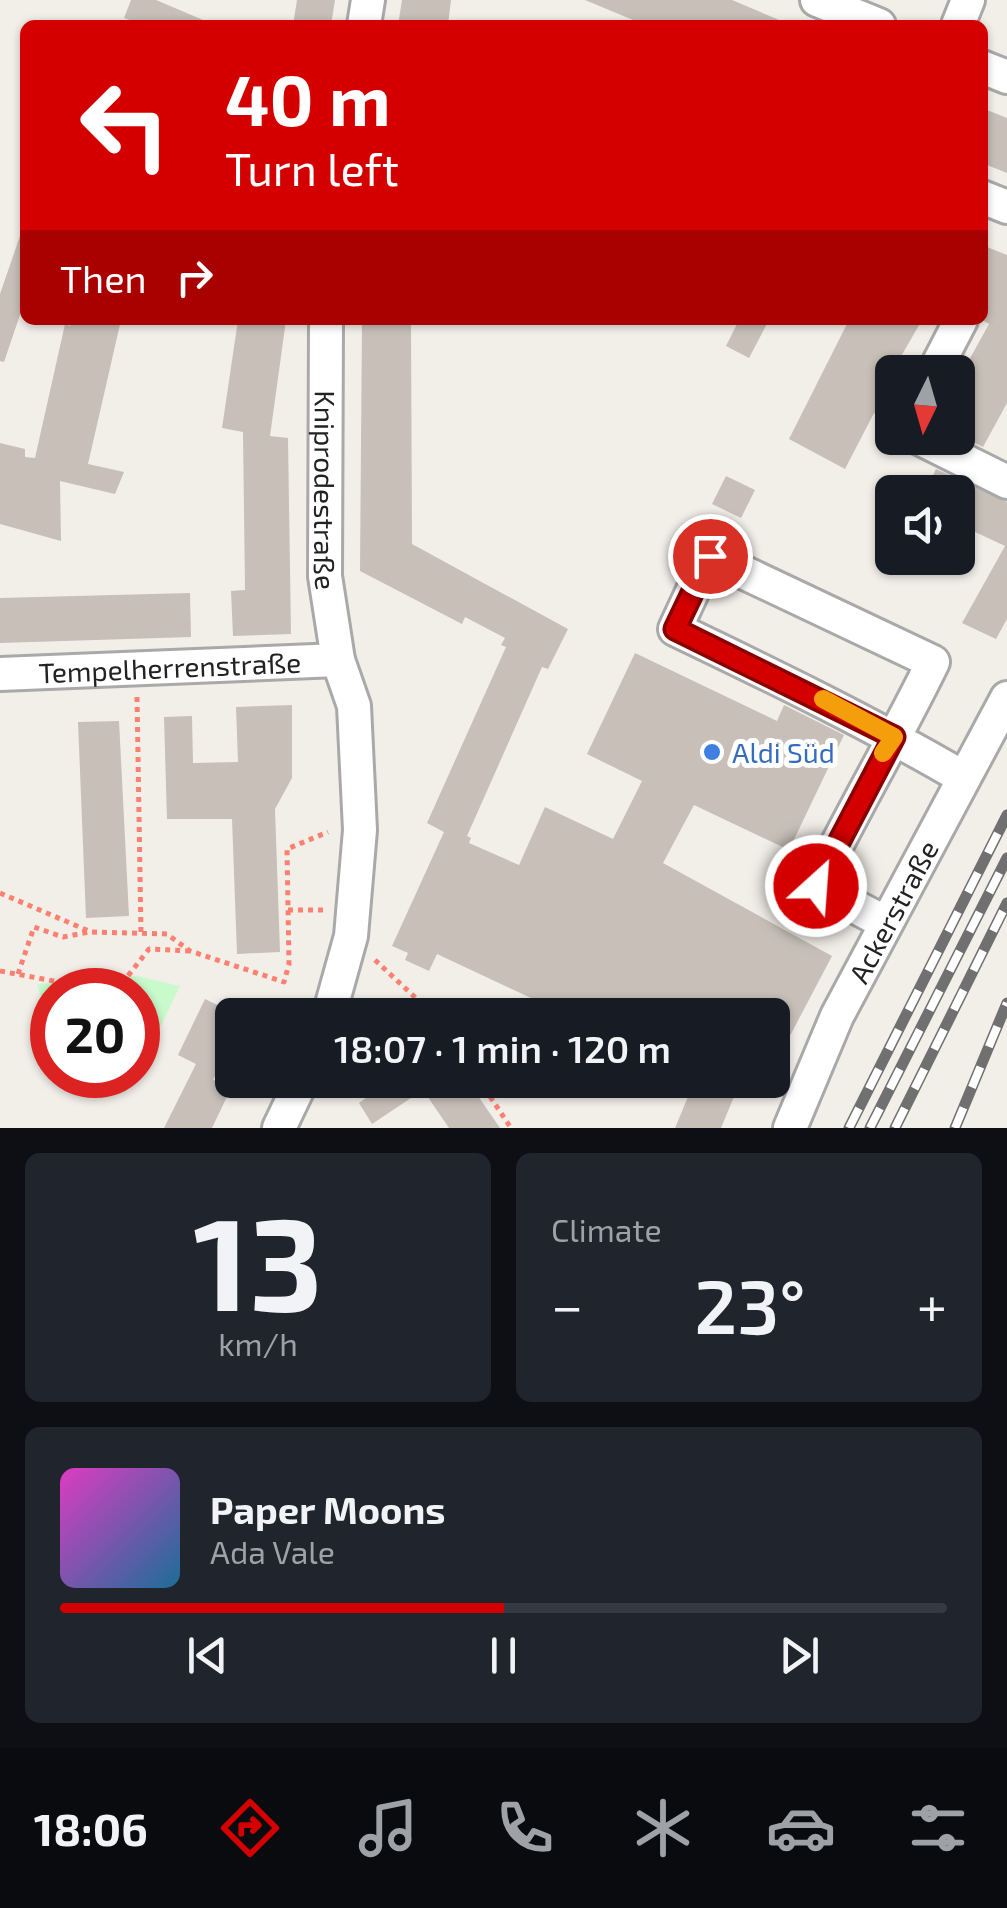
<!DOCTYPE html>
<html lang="en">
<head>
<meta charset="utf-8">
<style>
	:root { --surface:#171b24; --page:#20242c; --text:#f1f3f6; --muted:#9ea1a6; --line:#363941; --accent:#d40000 }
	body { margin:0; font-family:"Exo 2",sans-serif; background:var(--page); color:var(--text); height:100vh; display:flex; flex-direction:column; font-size:38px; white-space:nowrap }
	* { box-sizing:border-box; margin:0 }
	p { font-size:32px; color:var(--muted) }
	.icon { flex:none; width:55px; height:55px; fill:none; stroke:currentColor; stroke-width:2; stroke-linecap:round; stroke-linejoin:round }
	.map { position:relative; height:1128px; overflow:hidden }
	.side { display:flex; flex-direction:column; gap:25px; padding:25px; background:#0d0f14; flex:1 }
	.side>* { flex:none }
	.top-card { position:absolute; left:20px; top:20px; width:968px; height:305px; border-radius:15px; box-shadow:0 2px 8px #0004; background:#d40000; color:#fff; overflow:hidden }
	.needle { width:65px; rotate:185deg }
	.buttons { position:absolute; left:875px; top:355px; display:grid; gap:20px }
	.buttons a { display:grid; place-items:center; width:100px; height:100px; border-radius:15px; background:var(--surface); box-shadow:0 2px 8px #0004; font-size:50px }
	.speed { position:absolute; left:30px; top:968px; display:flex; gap:20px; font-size:50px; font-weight:700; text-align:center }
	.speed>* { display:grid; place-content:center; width:130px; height:130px; border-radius:50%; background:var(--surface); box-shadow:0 2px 8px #0004; line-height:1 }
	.speed .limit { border:15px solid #d22; background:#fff; color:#111 }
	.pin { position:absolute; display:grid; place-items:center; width:85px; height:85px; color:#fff; margin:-42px; border:5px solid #fff; border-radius:50%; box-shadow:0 2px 10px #0007 }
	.me { position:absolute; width:110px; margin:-55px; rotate:26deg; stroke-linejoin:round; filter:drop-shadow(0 0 8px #0008) }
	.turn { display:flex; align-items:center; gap:35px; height:210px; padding:0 40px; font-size:45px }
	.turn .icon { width:130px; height:130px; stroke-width:2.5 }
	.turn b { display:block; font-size:70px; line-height:85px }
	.then { display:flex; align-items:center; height:95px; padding:0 40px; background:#0003; gap:20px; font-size:38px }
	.big { font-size:75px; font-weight:600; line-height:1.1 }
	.side .tile { flex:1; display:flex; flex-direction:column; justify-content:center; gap:15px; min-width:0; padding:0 35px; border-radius:15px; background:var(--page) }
	.side .dial { align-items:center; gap:0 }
	.dial b { font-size:130px; line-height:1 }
	.song { display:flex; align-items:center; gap:30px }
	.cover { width:120px; height:120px; border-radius:15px; background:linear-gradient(135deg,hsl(310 70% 55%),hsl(200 70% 35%)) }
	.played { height:10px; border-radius:5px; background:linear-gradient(90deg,var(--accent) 50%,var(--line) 50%) }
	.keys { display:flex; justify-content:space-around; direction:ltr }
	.heat { display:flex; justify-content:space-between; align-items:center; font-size:55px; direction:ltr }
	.side .tiles { flex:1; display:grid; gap:25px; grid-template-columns:1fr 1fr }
	.tile:last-child { grid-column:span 2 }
	.trip { position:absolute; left:215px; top:998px; width:575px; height:100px; border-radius:15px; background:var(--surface); box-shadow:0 2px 8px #0004; font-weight:600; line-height:100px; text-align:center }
	.menu { display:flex; height:160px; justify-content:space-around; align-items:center; background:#090b0e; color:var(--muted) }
	.menu .icon { width:70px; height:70px }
	.menu .active { color:var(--accent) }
	.menu b { font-size:45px; color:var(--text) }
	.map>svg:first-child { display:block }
	.park { fill:#c8facc }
	.building { fill:#c7bfb8 }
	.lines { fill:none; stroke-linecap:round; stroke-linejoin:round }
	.minor-casing { stroke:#a9a9a9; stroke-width:38 }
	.path { stroke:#fa8072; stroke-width:5; stroke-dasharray:5 5; stroke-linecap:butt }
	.minor { stroke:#fff; stroke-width:32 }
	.rail-casing { stroke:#707070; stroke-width:11 }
	.rail { stroke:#fff; stroke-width:8; stroke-dasharray:22; stroke-linecap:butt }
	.route-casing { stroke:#8a0000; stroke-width:25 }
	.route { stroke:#d40000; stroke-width:18 }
	.slow { stroke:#f59e0b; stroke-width:18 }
	.shop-dot { fill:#3f7fe0; stroke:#fff; stroke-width:4 }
	.labels { text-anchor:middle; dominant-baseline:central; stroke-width:10; stroke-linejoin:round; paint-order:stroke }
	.street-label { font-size:28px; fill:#222; stroke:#fff }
	.shop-label { font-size:28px; fill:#366cbe; stroke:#fff; text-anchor:start }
</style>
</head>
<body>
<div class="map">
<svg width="1007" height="1128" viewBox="0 0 1007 1128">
	<rect width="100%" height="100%" fill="#f2efe9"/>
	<path class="park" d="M138 976 180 986 138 1073V990H52V1035L37 984Z"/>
	<path class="building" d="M131 0H156L215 25H143L124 18Z
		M297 0H335L331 25H293Z
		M402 0H451L448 25H398Z
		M585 0H732L791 25H645Z
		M982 108 1007 118V173L982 163Z
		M21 233 25 234V300L4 362 0 361V294Z
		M982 245 1007 255V403L983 447 958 435V380L989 324 982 320Z
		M72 320H121L88 464 124 472 115 494 60 481 61 541 0 524V443L25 449V457L35 458 65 324 70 326Z
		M238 320H286L270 436 288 438 291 634 233 636 231 591 245 590 243 432 222 428Z
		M362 320H411L412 544 568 629 548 669 542 667 467 836 471 838 469 843 519 865 545 807 613 839 642 781 587 754 635 653 777 721 784 705 844 735 789 850 694 805 663 863 832 956 772 1070V1004L768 1015H567L437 954 429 971 405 960 408 953 392 946 444 832 427 823 506 647 501 645 505 638 465 617 462 624 360 571Z
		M739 320H769L749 358 726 346Z
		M849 320H922L892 372V400L884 417 874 413 845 469 789 439Z
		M936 469 1007 502V619L996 639 962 623 1005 546 958 524V492H925Z
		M726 476 755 490 741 518 712 504Z
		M190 593 191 637 0 643V598Z
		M292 705V778L275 809 280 952 237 954 232 819H167L164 717 192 716 193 763 238 762 236 707Z
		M119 721 129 916 86 918 78 722Z
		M205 999 232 1012V1039L213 1080H235L212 1128H164L196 1064 178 1055Z
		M374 1080H467L500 1128H449L423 1090 372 1124 359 1103 380 1088Z
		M695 1080H741L721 1128H675Z"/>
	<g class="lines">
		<g class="minor-casing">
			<g id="minor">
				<path d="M817 0 879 25"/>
				<path d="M364 25 368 0"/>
				<path d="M958 25 968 0"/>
				<path d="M982 67 1007 77"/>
				<path d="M982 197 1007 207"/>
				<path id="s1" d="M326 320 325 576 338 660 354 706 360 830 351 936 329 1015"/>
				<path d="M934 372 961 320"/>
				<path d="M919 438 1007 482"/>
				<path id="s2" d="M0 674 338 660"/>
				<path d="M886 923 816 886C853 810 896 738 933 662L709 556 675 629C773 676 870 723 964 778"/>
				<path d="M279 1128 302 1080"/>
				<path id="s3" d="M790 1128 837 1016 1007 698"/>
			</g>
		</g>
		<path class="path" d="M137 697 141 934
			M0 893 91 932 167 934 190 951 284 982 289 964 287 849 328 832
			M288 910H325
			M375 960 434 1015
			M0 971 59 982 127 977 149 949 190 951
			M18 974 34 927 63 937 89 932
			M479 1080 511 1128"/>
		<use href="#minor" class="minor"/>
		<g class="rail-casing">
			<path id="rail" d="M849 1128 1007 815
				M870 1128 1007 858
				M895 1128 1007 903
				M955 1128 1007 1003"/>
		</g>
		<use href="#rail" class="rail"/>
	</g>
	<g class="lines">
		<g class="route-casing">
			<path id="route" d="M710 556 675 629 894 737 816 886"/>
		</g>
		<use href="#route" class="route"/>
		<path class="slow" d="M823 699 894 737 883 753"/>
	</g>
	<circle class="shop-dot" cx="712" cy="752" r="10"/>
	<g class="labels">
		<g class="street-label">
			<text stroke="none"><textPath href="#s1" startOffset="170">Kniprodestraße</textPath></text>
			<text stroke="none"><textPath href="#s2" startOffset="170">Tempelherrenstraße</textPath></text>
			<text stroke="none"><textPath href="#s3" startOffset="240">Ackerstraße</textPath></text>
		</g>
		<g class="shop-label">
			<text x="732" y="752">Aldi Süd</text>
		</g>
	</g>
</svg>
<div class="buttons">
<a><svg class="needle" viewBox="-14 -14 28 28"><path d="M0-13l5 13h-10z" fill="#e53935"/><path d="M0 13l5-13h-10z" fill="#9ea1a6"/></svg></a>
<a><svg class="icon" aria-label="sound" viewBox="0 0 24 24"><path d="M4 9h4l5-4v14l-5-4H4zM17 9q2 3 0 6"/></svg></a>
</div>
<div class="speed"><div class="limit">20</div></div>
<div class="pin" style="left:710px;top:556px;background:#d93025"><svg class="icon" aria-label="arrive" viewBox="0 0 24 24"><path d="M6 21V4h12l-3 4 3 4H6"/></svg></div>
<svg class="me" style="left:816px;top:886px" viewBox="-20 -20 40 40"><circle r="17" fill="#d40000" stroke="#fff" stroke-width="3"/><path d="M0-11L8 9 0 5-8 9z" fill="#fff"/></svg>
<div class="trip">18:07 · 1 min · 120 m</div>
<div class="top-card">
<div class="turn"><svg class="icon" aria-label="left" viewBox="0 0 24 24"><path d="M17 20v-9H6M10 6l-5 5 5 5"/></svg><div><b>40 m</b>Turn left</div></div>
<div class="then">Then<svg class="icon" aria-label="right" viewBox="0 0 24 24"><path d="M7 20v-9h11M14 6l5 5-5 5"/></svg></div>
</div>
</div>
<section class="side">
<div class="tiles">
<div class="tile dial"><b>13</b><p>km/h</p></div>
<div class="tile"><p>Climate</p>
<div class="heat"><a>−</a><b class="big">23°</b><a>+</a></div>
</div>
<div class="tile">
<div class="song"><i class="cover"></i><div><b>Paper Moons</b><p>Ada Vale</p></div></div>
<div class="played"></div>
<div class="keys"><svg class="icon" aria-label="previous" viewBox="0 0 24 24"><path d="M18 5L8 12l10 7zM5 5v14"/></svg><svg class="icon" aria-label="pause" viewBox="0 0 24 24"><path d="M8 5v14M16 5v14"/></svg><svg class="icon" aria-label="next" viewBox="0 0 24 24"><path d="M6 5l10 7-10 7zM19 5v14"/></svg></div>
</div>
</div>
</section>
<nav class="menu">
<b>18:06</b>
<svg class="icon active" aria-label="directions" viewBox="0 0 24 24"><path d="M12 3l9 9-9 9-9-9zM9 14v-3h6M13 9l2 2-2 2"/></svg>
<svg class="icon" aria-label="music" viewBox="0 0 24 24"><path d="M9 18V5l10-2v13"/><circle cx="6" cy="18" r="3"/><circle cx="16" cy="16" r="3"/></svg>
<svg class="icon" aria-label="phone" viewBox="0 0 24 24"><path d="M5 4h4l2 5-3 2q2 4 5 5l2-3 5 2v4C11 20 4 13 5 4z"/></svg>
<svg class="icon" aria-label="climate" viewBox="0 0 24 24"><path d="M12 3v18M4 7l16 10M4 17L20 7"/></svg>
<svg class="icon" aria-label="car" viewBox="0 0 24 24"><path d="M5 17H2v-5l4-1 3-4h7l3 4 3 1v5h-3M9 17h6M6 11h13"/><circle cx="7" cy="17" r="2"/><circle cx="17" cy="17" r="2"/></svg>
<svg class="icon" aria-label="filters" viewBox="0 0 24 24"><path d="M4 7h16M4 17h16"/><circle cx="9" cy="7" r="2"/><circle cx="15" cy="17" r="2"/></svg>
</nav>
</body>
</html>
